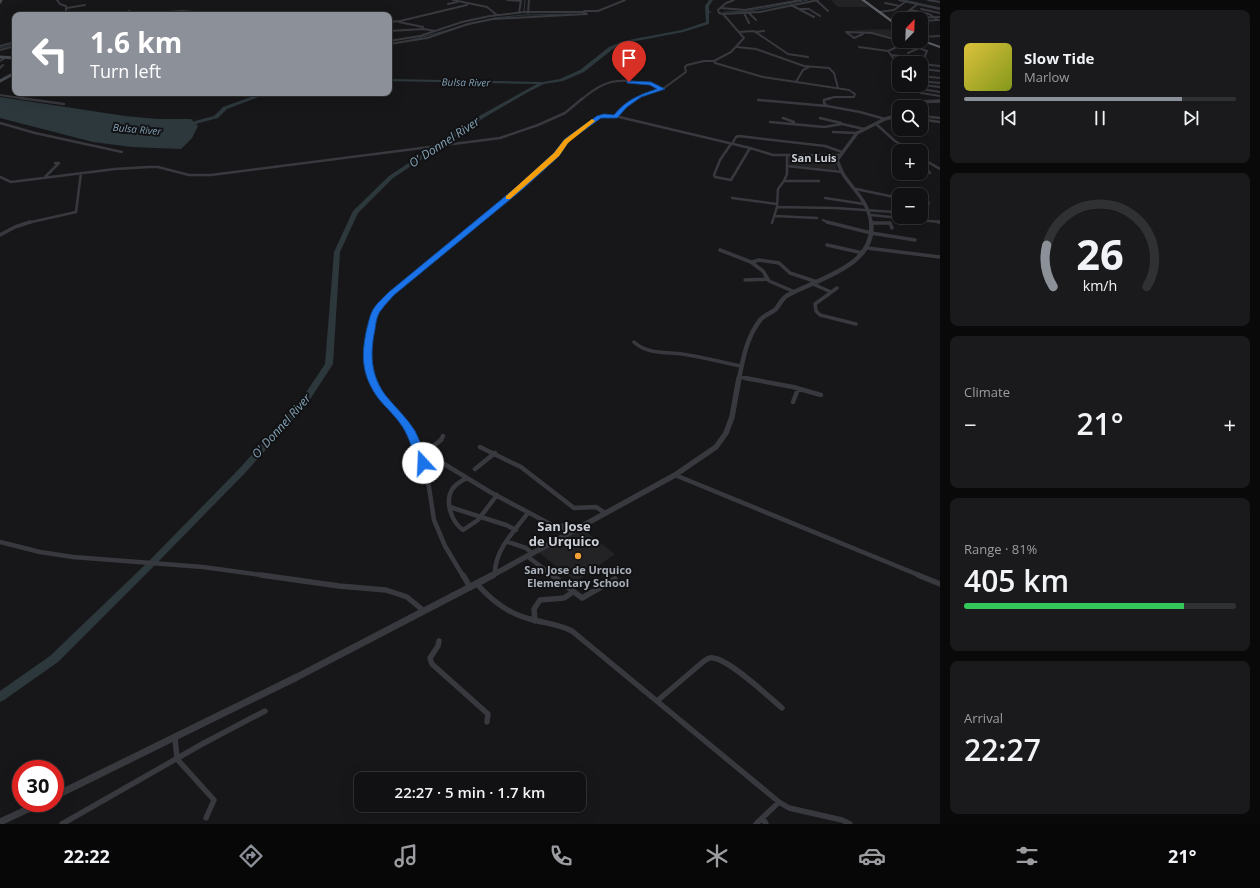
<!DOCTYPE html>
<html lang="en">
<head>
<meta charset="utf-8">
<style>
	:root { --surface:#111113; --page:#1a1a1c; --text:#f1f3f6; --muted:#9c9da0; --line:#303133; --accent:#8c9099 }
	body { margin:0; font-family:"Open Sans",sans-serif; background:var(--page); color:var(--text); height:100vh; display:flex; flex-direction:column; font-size:15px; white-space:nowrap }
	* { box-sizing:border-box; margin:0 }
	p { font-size:13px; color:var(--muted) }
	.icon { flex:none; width:22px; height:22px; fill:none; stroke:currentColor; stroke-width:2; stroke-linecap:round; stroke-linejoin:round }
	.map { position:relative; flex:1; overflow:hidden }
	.panel { display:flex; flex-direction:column; gap:10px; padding:10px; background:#09090a; width:320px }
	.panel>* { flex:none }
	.hud { position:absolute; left:12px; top:12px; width:380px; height:84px; border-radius:8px; box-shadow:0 4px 16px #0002,0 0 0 1px var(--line); background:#8c9099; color:#fff; overflow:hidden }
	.needle { width:26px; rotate:23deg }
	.controls { position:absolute; left:892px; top:12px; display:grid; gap:8px }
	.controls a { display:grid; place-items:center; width:36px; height:36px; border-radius:8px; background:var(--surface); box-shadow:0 4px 16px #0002,0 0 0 1px var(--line); font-size:20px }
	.speed { position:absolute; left:12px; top:760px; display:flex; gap:8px; font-size:20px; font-weight:700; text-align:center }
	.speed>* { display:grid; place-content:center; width:52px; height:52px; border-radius:50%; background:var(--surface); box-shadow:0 4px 16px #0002,0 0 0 1px var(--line); line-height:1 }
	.speed .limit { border:6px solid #d22; background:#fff; color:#111 }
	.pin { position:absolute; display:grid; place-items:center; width:34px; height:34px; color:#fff; margin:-41px -17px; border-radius:50% 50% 50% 0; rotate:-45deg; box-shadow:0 0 4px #0007 }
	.pin .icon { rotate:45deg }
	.me { position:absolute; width:44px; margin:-22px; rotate:340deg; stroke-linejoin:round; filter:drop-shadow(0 0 3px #0008) }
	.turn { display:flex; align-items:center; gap:14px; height:84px; padding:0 12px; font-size:18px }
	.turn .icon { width:52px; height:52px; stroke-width:2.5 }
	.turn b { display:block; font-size:28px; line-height:34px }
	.big { font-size:30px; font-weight:600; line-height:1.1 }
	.panel .widget { flex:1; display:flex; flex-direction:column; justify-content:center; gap:6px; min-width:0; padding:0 14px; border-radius:8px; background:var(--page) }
	.panel .dial { align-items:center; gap:0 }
	.dial svg { height:104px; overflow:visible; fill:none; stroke:var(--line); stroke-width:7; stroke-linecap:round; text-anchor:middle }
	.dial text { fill:var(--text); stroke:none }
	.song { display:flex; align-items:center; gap:12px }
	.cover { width:48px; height:48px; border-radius:6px; background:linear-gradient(135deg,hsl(50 70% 55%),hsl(70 70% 35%)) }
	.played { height:4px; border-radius:2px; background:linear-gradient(90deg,var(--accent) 80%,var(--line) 80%) }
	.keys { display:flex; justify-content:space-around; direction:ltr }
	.heat { display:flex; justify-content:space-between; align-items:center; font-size:22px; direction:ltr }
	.charge { height:6px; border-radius:3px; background:linear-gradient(90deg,#34c759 81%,var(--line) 0) }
	.trip { position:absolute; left:354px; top:772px; width:232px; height:40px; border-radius:8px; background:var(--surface); box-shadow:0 4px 16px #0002,0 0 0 1px var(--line); font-weight:600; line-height:40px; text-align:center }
	.tabs { display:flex; height:64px; justify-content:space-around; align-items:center; background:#070708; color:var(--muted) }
	.tabs .icon { width:28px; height:28px }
	.tabs .selected { color:var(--accent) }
	.tabs b { font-size:18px; color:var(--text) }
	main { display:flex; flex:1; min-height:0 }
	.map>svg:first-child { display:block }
	.built { fill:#232326 }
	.water { fill:#2d383d }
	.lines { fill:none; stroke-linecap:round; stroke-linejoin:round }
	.stream { stroke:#2d383d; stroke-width:1 }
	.river { fill:#2d383d; fill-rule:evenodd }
	.minor-far4 { stroke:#38393e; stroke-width:2 }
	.minor-far3 { stroke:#38393e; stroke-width:2.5 }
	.minor-far2 { stroke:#38393e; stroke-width:3.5 }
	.minor-far1 { stroke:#38393e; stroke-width:4.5 }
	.minor { stroke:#38393e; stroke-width:5.5 }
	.tertiary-far3 { stroke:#38393e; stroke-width:3.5 }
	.tertiary-far2 { stroke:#38393e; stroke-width:4.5 }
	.tertiary-far1 { stroke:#38393e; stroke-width:5.5 }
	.tertiary { stroke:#38393e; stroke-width:7 }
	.secondary { stroke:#46494e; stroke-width:3 }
	.trunk { fill:#5c6066; fill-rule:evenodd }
	.route { fill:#1a73e8; stroke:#114b97 }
	.slow { fill:#f59e0b }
	.poi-dot { fill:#f2a036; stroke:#121214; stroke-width:1.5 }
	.labels { text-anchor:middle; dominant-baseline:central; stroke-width:4; stroke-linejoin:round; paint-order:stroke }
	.far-water-label { font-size:10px; font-style:italic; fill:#80a1b4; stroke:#121214 }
	.far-quarter-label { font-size:11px; font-weight:bold; fill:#caced5; stroke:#121214 }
	.poi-label { font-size:11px; font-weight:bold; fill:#a9afb9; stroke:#121214 }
	.water-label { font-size:12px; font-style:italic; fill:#80a1b4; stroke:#121214 }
	.quarter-label { font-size:13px; font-weight:bold; fill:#caced5; stroke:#121214 }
</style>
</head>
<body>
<main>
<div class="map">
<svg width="940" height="824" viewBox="0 0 940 824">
	<rect width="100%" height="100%" fill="#171719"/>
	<path class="built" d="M831 0H861L869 7H838Z
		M899 29V33L888 37 852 30Z
		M788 156H835L837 170 790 165Z
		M581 528 615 554 576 582 537 551Z"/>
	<path class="water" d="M0 97 125 116 157 119H191L198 126 192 138 181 149 132 147 93 142 0 118Z"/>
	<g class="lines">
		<path class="stream" d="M904 0 940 8
			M524 11 525 0
			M707 12H711
			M724 12 750 11 808 0
			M157 14 191 13 216 15
			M145 15 153 14
			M494 18 524 15 572 14
			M411 40 490 19
			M0 48 15 44"/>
		<path class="river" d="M709 0H713L709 6V24L683 32 626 43 613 49 584 72 563 81 544 84 528 92 485 117 393 178 358 213 340 252 333 364 307 404 245 473 155 565 58 662 4 700 0 702V691L50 656 149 561 239 469 301 400 325 364 334 252 353 211 389 176 481 115 537 84 389 81V79L543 82 560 79 580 70 609 47 623 41 682 30 706 22 705 6Z
			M262 93H269L227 109 218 118 199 123 188 128 183 127 195 121 214 116 223 107Z"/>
		<path class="minor-far4" d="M57 0 60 4 66 6V15
			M453 0 487 7 497 15
			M507 0 521 1
			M734 0 726 3 718 10 719 13 723 14 744 38 731 52 714 61 715 63 763 77 849 90 855 94 854 97H834L828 99
			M816 0 828 11
			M899 0 940 9
			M928 0 940 2
			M885 3 900 6
			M448 4 457 2
			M918 4 907 12 922 16
			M791 5 814 17
			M67 8 85 5
			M721 8 745 10 801 0
			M800 9H809L820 16
			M921 9 940 13
			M911 10 929 14 938 20
			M584 11H598L625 0
			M879 12 894 10 905 2
			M519 13 521 0
			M528 13 529 0
			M744 13 749 23
			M749 13 756 20
			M723 14 760 12 818 0
			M127 15 182 11 231 15
			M128 15 131 12 129 11
			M154 15H205
			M899 20 898 18 940 17
			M921 21 939 20
			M389 22 400 21 467 5V3
			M399 22 423 27
			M389 31 424 29 435 31
			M739 32 754 31 788 54 808 57
			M755 32 764 31
			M846 32 854 38 863 34
			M847 32 872 33 890 38 899 35
			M921 37 940 36
			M389 41 420 36 462 22 490 16 524 12H583L587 14
			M389 44 427 38 468 24 493 19 587 14
			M0 46 15 42
			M737 47 756 49 804 66 829 68 834 73 838 88
			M859 47 888 51
			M0 50 15 46
			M908 53 919 48
			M891 55 924 58 927 51 906 43
			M0 61 7 57
			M910 63H897L888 51 911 41
			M921 64 940 66
			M0 68 3 65
			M921 69 940 71
			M921 76 940 78
			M921 81 940 83
			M796 82 803 70 809 67
			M921 82V93L940 96
			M922 85 940 87
			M921 89 940 92
			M0 95 27 99
			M582 99C588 94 596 88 603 85 619 77 647 82 662 89
			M636 99 642 95 664 88 686 72 685 67 687 65 704 61H714"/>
		<path class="minor-far3" d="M20 98 64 104
			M831 98 824 100V103L827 106 860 112 885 119
			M758 100 827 106
			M615 116 626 105 637 98
			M921 116 940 118
			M923 116 926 120 940 122
			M783 118 794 122
			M820 118 841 123
			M770 122 824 127 842 124 864 129
			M0 123 35 133 122 152
			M876 124 895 141 911 151
			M833 132 857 133
			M731 144 720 160 714 175 715 177 731 180 750 148
			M732 144 736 137 739 136 825 146 842 152
			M921 158 940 169
			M923 159 924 165 930 173
			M787 166 842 172
			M0 177 11 182 115 169 149 167H158L189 175H211L500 138 538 125 565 113 583 98
			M45 177 59 163H55
			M785 181H819
			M856 189 899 198
			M732 198 777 204
			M825 198 864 204
			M921 201 929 203
			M777 207 835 208 894 212
			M871 215 940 222
			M775 216 817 218
			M823 220 829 223
			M27 223 76 212 81 173
			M478 223 521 187 556 155 566 141 599 117 615 116 750 148 773 155H840
			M772 223 777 207 778 189 784 181 787 174V156"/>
		<path class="minor-far2" d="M827 222 871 233 915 240
			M938 222H940
			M872 223H890L892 228
			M0 235 15 227 30 222
			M827 245 863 253
			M867 248 940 257
			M720 250 751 262 763 271 769 281 795 292
			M752 262 759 260 779 263 790 273 817 282
			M745 280 767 279
			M813 284 831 292
			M837 288 815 304 816 311 820 315 856 324
			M634 342C646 354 666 352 682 354 702 357 721 362 741 366
			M739 377 750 379
			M372 379C362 355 368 325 381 303L479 222"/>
		<path class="minor-far1" d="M372 378 382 395 404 420 414 439 427 474 434 520 445 546 463 576
			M745 378 793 387 821 395
			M793 402 798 389
			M480 447 521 467 574 508 596 507 605 513
			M418 448 490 492 567 533
			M425 453 441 440 443 436
			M475 469 495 453
			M675 475 921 576
			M466 478C462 481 457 483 453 488 444 501 451 521 463 530L478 520 497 495
			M450 507 506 525 516 530
			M555 526 582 525
			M0 542 40 552 73 557 203 567 268 576
			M508 542 526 548 532 553
			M527 556 553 576
			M495 574C494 551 515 530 528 513"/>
		<path class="minor" d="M261 575 339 586 386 590 407 597 424 611
			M463 575 470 587
			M552 575 582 598 615 579
			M918 575 940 584
			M477 584C491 600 509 614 530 619 544 623 559 624 572 631L779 802
			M535 621 534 609 540 600 564 598 573 592
			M439 641 438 646 430 658 432 664 488 714 487 722
			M657 701 704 661C707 659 709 657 713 658 729 659 769 697 782 708
			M175 738 177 759 214 800 206 818
			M763 818 766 824
			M62 824 204 743 265 711
			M756 824 779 802 789 808 842 820 850 824"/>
		<path class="tertiary-far3" d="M911 107 918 102 940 101
			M871 223C868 201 855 192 843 174 841 170 839 165 837 160L857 133 885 119 899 115"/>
		<path class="tertiary-far2" d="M739 379C743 358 747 336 761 319 765 315 771 313 776 309 780 304 782 298 788 295 817 279 877 266 871 222"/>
		<path class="tertiary-far1" d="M491 576 675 475 716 447 726 433 732 417 739 378"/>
		<path class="tertiary" d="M55 796 297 677 493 575
			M0 822 41 803"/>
		<path class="secondary" d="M0 2 1 0
			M0 57 15 58
			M0 81 15 73"/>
		<path class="trunk" d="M861 0H865L899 25V28Z
			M921 39 940 46V48L920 41Z"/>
	</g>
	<path class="route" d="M627 81 651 82 665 89 641 97 627 107 617 118H601L569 141 559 156 524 188 394 295C390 300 385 304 382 309 377 314 376 322 375 329 370 353 370 375 386 396 396 408 407 418 415 431 420 441 424 452 428 463L427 465H420C413 454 411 442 405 431 398 418 387 409 378 398 361 374 361 355 367 328 369 321 370 314 374 308 378 302 384 297 389 292L519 185 554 153 565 139 597 116 604 114 614 115C626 100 639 95 657 89L650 85 627 83Z"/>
	<path class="slow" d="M592 119 595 121 594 122 568 143 559 156 510 199H506V196L554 153 564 140Z"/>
	<circle class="poi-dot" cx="578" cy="556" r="4"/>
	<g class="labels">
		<g class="far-water-label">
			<text transform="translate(466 82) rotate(1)">Bulsa River</text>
			<text transform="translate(137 129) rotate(5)">Bulsa River</text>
		</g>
		<g class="far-quarter-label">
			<text x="814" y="157">San Luis</text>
		</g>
		<g class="poi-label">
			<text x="578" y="569">San Jose de Urquico<tspan x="578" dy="13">Elementary School</tspan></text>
		</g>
		<g class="water-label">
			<text transform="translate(444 142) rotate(-33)">O' Donnel River</text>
			<text transform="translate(281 426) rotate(-48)">O' Donnel River</text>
		</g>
		<g class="quarter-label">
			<text x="564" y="526">San Jose<tspan x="564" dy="15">de Urquico</tspan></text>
		</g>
	</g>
</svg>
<div class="controls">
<a><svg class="needle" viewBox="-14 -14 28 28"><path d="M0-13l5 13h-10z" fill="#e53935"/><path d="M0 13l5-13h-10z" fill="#9c9da0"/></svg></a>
<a><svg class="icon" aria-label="sound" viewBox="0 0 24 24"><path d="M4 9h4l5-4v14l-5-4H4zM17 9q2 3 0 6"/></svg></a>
<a><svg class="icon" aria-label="search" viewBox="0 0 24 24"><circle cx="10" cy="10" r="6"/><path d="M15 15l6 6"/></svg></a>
<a>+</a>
<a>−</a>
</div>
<div class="speed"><div class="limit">30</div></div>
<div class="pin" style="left:629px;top:82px;background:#d93025"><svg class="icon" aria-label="arrive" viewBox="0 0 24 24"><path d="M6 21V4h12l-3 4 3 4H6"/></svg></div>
<svg class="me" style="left:423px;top:463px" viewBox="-20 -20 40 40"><circle r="19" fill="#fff"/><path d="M0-13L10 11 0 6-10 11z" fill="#1a73e8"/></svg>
<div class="trip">22:27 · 5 min · 1.7 km</div>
<div class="hud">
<div class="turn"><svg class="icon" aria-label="left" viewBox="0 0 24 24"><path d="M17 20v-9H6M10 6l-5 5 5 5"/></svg><div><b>1.6 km</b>Turn left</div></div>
</div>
</div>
<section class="panel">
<div class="widget">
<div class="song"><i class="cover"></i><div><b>Slow Tide</b><p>Marlow</p></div></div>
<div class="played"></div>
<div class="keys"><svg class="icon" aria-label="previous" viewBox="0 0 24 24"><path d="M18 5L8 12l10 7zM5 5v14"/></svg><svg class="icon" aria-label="pause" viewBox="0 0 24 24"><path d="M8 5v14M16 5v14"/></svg><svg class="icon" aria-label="next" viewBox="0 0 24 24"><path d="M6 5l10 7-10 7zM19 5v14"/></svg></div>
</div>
<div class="widget dial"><svg viewBox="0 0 100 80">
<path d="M14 69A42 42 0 1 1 86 69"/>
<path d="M14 69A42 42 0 0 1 9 37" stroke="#8c9099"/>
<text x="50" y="56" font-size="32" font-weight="700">26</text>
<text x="50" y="72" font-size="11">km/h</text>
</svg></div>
<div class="widget"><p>Climate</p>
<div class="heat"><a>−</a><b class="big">21°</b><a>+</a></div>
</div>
<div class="widget"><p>Range · 81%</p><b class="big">405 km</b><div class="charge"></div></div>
<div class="widget"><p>Arrival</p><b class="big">22:27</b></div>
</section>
</main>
<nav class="tabs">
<b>22:22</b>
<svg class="icon selected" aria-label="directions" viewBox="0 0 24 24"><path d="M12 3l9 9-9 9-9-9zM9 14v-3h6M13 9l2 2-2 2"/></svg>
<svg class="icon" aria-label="music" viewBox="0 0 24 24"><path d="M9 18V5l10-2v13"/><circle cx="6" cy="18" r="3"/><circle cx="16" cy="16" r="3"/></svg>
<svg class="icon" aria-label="phone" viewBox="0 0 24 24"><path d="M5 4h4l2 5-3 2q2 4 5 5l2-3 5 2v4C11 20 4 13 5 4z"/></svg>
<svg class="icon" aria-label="climate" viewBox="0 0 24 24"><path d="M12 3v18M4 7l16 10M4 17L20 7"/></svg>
<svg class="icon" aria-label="car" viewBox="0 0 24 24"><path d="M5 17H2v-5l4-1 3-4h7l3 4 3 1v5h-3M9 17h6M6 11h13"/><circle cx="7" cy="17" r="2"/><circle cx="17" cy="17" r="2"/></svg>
<svg class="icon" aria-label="filters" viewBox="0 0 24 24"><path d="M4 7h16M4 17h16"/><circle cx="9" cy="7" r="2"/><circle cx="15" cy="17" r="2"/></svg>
<b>21°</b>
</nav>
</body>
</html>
